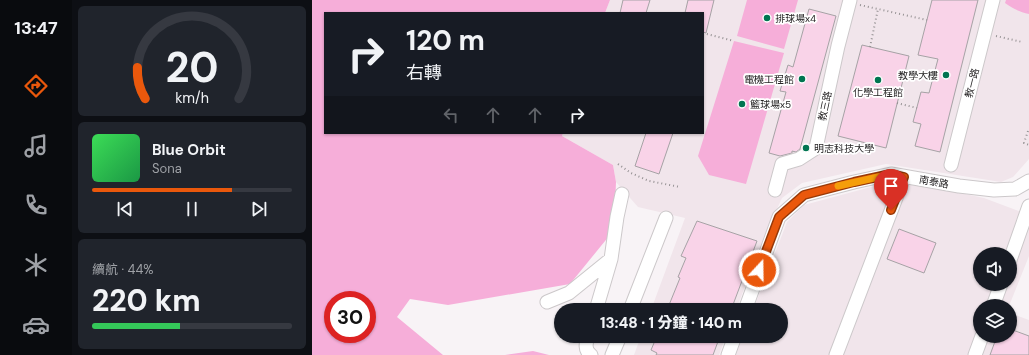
<!DOCTYPE html>
<html lang="zh-TW">
<head>
<meta charset="utf-8">
<style>
	:root { --surface:#171b24; --page:#20242c; --text:#f1f3f6; --muted:#9ea1a6; --line:#363941; --accent:#ea580c }
	body { margin:0; font-family:"DM Sans","Noto Sans TC",sans-serif; background:var(--page); color:var(--text); height:100vh; display:flex; flex-direction:column; font-size:15px; white-space:nowrap }
	* { box-sizing:border-box; margin:0 }
	p { font-size:13px; color:var(--muted) }
	.icon { flex:none; width:22px; height:22px; fill:none; stroke:currentColor; stroke-width:2; stroke-linecap:round; stroke-linejoin:round }
	.map { position:relative; flex:1; overflow:hidden }
	.drawer { display:flex; flex-direction:column; gap:6px; padding:6px; background:#0d0f14; width:240px }
	.drawer>* { flex:none }
	.hud { position:absolute; left:12px; top:12px; width:380px; height:122px; border-radius:0px; box-shadow:0 1px 3px #0004; background:#171b24; color:var(--text); overflow:hidden }
	.tools { position:absolute; left:661px; top:247px; display:grid; gap:8px }
	.tools a { display:grid; place-items:center; width:44px; height:44px; border-radius:50%; background:var(--surface); box-shadow:0 1px 3px #0004; font-size:20px }
	.speed { position:absolute; left:12px; top:291px; display:flex; gap:8px; font-size:20px; font-weight:700; text-align:center }
	.speed>* { display:grid; place-content:center; width:52px; height:52px; border-radius:50%; background:var(--surface); box-shadow:0 1px 3px #0004; line-height:1 }
	.speed .limit { border:6px solid #d22; background:#fff; color:#111 }
	.pin { position:absolute; display:grid; place-items:center; width:34px; height:34px; color:#fff; margin:-41px -17px; border-radius:50% 50% 50% 0; rotate:-45deg; box-shadow:0 0 4px #0007 }
	.pin .icon { rotate:45deg }
	.me { position:absolute; width:44px; margin:-22px; rotate:21deg; stroke-linejoin:round; filter:drop-shadow(0 0 3px #0008) }
	.turn { display:flex; align-items:center; gap:14px; height:84px; padding:0 16px; font-size:18px }
	.turn .icon { width:52px; height:52px; stroke-width:2.5 }
	.turn b { display:block; font-size:28px; line-height:34px }
	.lanes { display:flex; align-items:center; height:38px; padding:0 16px; background:#0003; justify-content:center; gap:20px; direction:ltr }
	.lanes .off { opacity:.35 }
	.big { font-size:30px; font-weight:800; line-height:1.1 }
	.drawer .card { flex:1; display:flex; flex-direction:column; justify-content:center; gap:6px; min-width:0; padding:0 14px; border-radius:6px; background:var(--page) }
	.drawer .dial { align-items:center; gap:0 }
	.dial svg { height:104px; overflow:visible; fill:none; stroke:var(--line); stroke-width:7; stroke-linecap:round; text-anchor:middle }
	.dial text { fill:var(--text); stroke:none }
	.song { display:flex; align-items:center; gap:12px }
	.cover { width:48px; height:48px; border-radius:6px; background:linear-gradient(135deg,hsl(130 70% 55%),hsl(140 70% 35%)) }
	.played { height:4px; border-radius:2px; background:linear-gradient(90deg,var(--accent) 70%,var(--line) 70%) }
	.keys { display:flex; justify-content:space-around; direction:ltr }
	.charge { height:6px; border-radius:3px; background:linear-gradient(90deg,#34c759 44%,var(--line) 0) }
	.trip { position:absolute; left:242px; top:303px; width:234px; height:40px; border-radius:20px; background:var(--surface); box-shadow:0 1px 3px #0004; font-weight:800; line-height:40px; text-align:center }
	main { display:flex; flex:1; min-height:0 }
	.tab-bar { display:flex; flex-direction:column; width:72px; justify-content:space-around; align-items:center; background:#090b0e; color:var(--muted) }
	.tab-bar .icon { width:28px; height:28px }
	.tab-bar .on { color:var(--accent) }
	.tab-bar b { font-size:18px; color:var(--text) }
	.map>svg:first-child { display:block }
	.built { fill:#f1e5eb; fill-rule:evenodd }
	.green { fill:#f6aed9; fill-rule:evenodd }
	.building { fill:#f9d3e8; stroke:#a6a2a5 }
	.lines { fill:none; stroke-linecap:round; stroke-linejoin:round }
	.minor-casing { stroke:#ccc8ca; stroke-width:15 }
	.path { stroke:#969294; stroke-width:2; stroke-dasharray:1 3; stroke-linecap:butt }
	.minor { stroke:#fff; stroke-width:13 }
	.route-casing { stroke:#983908; stroke-width:10 }
	.route { stroke:#ea580c; stroke-width:7 }
	.slow { stroke:#f59e0b; stroke-width:7 }
	.poi-dot { fill:#007551; stroke:#fff; stroke-width:1.5 }
	.labels { text-anchor:middle; dominant-baseline:central; stroke-width:3.5; stroke-linejoin:round; paint-order:stroke }
	.poi-label { font-size:10px; fill:#262425; stroke:#fff; text-anchor:start }
	.street-label { font-size:10px; fill:#262425; stroke:#fff }
</style>
</head>
<body>
<main>
<nav class="tab-bar">
<b>13:47</b>
<svg class="icon on" aria-label="directions" viewBox="0 0 24 24"><path d="M12 3l9 9-9 9-9-9zM9 14v-3h6M13 9l2 2-2 2"/></svg>
<svg class="icon" aria-label="music" viewBox="0 0 24 24"><path d="M9 18V5l10-2v13"/><circle cx="6" cy="18" r="3"/><circle cx="16" cy="16" r="3"/></svg>
<svg class="icon" aria-label="phone" viewBox="0 0 24 24"><path d="M5 4h4l2 5-3 2q2 4 5 5l2-3 5 2v4C11 20 4 13 5 4z"/></svg>
<svg class="icon" aria-label="climate" viewBox="0 0 24 24"><path d="M12 3v18M4 7l16 10M4 17L20 7"/></svg>
<svg class="icon" aria-label="car" viewBox="0 0 24 24"><path d="M5 17H2v-5l4-1 3-4h7l3 4 3 1v5h-3M9 17h6M6 11h13"/><circle cx="7" cy="17" r="2"/><circle cx="17" cy="17" r="2"/></svg>
</nav>
<section class="drawer">
<div class="card dial"><svg viewBox="0 0 100 80">
<path d="M14 69A42 42 0 1 1 86 69"/>
<path d="M14 69A42 42 0 0 1 8 45" stroke="#ea580c"/>
<text x="50" y="56" font-size="32" font-weight="700">20</text>
<text x="50" y="72" font-size="11">km/h</text>
</svg></div>
<div class="card">
<div class="song"><i class="cover"></i><div><b>Blue Orbit</b><p>Sona</p></div></div>
<div class="played"></div>
<div class="keys"><svg class="icon" aria-label="previous" viewBox="0 0 24 24"><path d="M18 5L8 12l10 7zM5 5v14"/></svg><svg class="icon" aria-label="pause" viewBox="0 0 24 24"><path d="M8 5v14M16 5v14"/></svg><svg class="icon" aria-label="next" viewBox="0 0 24 24"><path d="M6 5l10 7-10 7zM19 5v14"/></svg></div>
</div>
<div class="card"><p>續航 · 44%</p><b class="big">220 km</b><div class="charge"></div></div>
</section>
<div class="map">
<svg width="717" height="355" viewBox="0 0 717 355">
	<rect width="100%" height="100%" fill="#f8f3f6"/>
	<path class="built" d="M298 0H717V159L701 177 689 182 574 164 490 183 470 198 451 239 424 310H339L373 218 326 207 304 182 301 165 250 136 251 133H391V13H293Z
		M581 181H590L672 198 717 215V256L697 306H668V336H698V313L717 320V355H424L431 336H469V310H441L475 222 492 205ZM668 254H698V284H668Z
		M329 336H414L407 355H322Z"/>
	<path class="green" d="M0 0H298L293 13H13V133H251L250 136 301 165 304 182 302 230 258 284 136 305 98 299 85 317 131 355H0ZM21 300H55V334H21Z
		M435 0H486L472 49 425 36Z
		M694 0H717V14C708 12 701 9 693 3Z
		M422 41 472 53 434 184 397 175 386 156Z
		M221 351 237 355H193Z"/>
	<path class="building" d="M311 0H338L334 13H308Z
		M376 0H402L394 33 391 32V13H373Z
		M620 0H666L628 152 603 146 609 124 601 122 609 92 617 93 626 59 606 55Z
		M497 9 524 16 488 149 484 152 480 151V153L468 156 457 153 474 92 468 91 476 65 481 67Z
		M550 45 597 56 574 148 526 136Z
		M334 133H361L347 174 323 166Z
		M385 221 445 241 419 310H355L368 278 366 277 374 258 369 256Z
		M587 229 624 243 612 273 575 259Z
		M698 329 717 336V355H678L685 336H698Z
		M345 336H408L401 355H344L345 353 339 350Z"/>
	<g class="lines">
		<g class="minor-casing">
			<path id="minor" d="M639 165 681 0
				M463 190 470 164 487 159 504 148 526 46 538 0
				M698 260 717 206
				M235 302 257 293 299 259
				M681 306 689 284
				M284 310 299 259 305 217 310 194
				M318 310 354 218
				M433 310 467 217 492 195 542 182 579 174 647 186 682 190 703 189 717 181
				M276 336C274 343 272 350 279 355
				M300 355 308 336
				M416 355 423 336
				M524 355 592 177
				M663 355 670 336"/>
		</g>
		<path class="path" d="M548 5 615 20
			M391 33 422 41
			M684 36 710 42
			M558 47 566 9
			M585 103 605 108
			M716 131 712 143 717 145
			M306 164 319 173 337 181 368 187"/>
		<use href="#minor" class="minor"/>
	</g>
	<g class="lines">
		<g class="route-casing">
			<path id="route" d="M447 270 467 217 492 195 542 182 579 174 592 177 579 210"/>
		</g>
		<use href="#route" class="route"/>
		<path class="slow" d="M526 186 571 176"/>
	</g>
	<g class="poi-dot">
		<circle cx="455" cy="18" r="4"/>
		<circle cx="634" cy="75" r="4"/>
		<circle cx="490" cy="79" r="4"/>
		<circle cx="566" cy="80" r="4"/>
		<circle cx="430" cy="104" r="4"/>
		<circle cx="494" cy="148" r="4"/>
	</g>
	<g class="labels">
		<g class="poi-label">
			<text x="463" y="18">排球場x4</text>
			<text x="626" y="75" text-anchor="end">教學大樓</text>
			<text x="482" y="79" text-anchor="end">電機工程館</text>
			<text x="566" y="92" text-anchor="middle">化學工程館</text>
			<text x="438" y="104">籃球場x5</text>
			<text x="502" y="148">明志科技大學</text>
		</g>
		<g class="street-label">
			<text transform="translate(660 83) rotate(-76)">教一路</text>
			<text transform="translate(513 106) rotate(-78)">教三路</text>
			<text transform="translate(622 182) rotate(10)">南泰路</text>
		</g>
	</g>
</svg>
<div class="tools">
<a><svg class="icon" aria-label="sound" viewBox="0 0 24 24"><path d="M4 9h4l5-4v14l-5-4H4zM17 9q2 3 0 6"/></svg></a>
<a><svg class="icon" aria-label="layers" viewBox="0 0 24 24"><path d="M12 4l9 5-9 5-9-5zM3 14l9 5 9-5"/></svg></a>
</div>
<div class="speed"><div class="limit">30</div></div>
<div class="pin" style="left:579px;top:210px;background:#d93025"><svg class="icon" aria-label="arrive" viewBox="0 0 24 24"><path d="M6 21V4h12l-3 4 3 4H6"/></svg></div>
<svg class="me" style="left:447px;top:270px" viewBox="-20 -20 40 40"><circle r="17" fill="#ea580c" stroke="#fff" stroke-width="3"/><path d="M0-11L8 9 0 5-8 9z" fill="#fff"/></svg>
<div class="trip">13:48 · 1 分鐘 · 140 m</div>
<div class="hud">
<div class="turn"><svg class="icon" aria-label="right" viewBox="0 0 24 24"><path d="M7 20v-9h11M14 6l5 5-5 5"/></svg><div><b>120 m</b>右轉</div></div>
<div class="lanes"><svg class="icon off" aria-label="left" viewBox="0 0 24 24"><path d="M17 20v-9H6M10 6l-5 5 5 5"/></svg><svg class="icon off" aria-label="ahead" viewBox="0 0 24 24"><path d="M12 20V5M6 11l6-6 6 6"/></svg><svg class="icon off" aria-label="ahead" viewBox="0 0 24 24"><path d="M12 20V5M6 11l6-6 6 6"/></svg><svg class="icon" aria-label="right" viewBox="0 0 24 24"><path d="M7 20v-9h11M14 6l5 5-5 5"/></svg></div>
</div>
</div>
</main>
</body>
</html>
